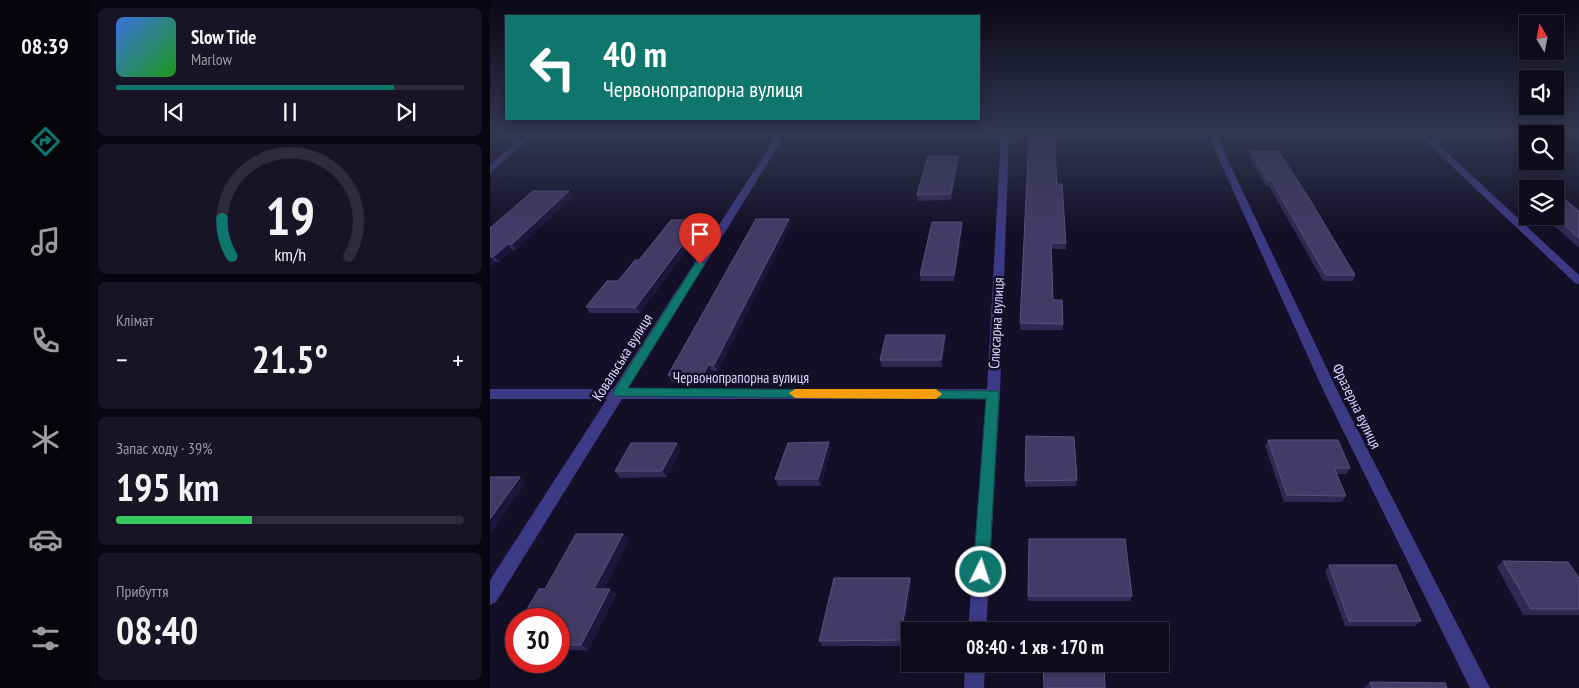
<!DOCTYPE html>
<html lang="uk">
<head>
<meta charset="utf-8">
<style>
	:root { --surface:#0e0b1c; --page:#171425; --text:#f1f3f6; --muted:#9b9ba3; --line:#2e2b3b; --accent:#0f766e }
	body { margin:0; font-family:"PT Sans Narrow",sans-serif; background:var(--page); color:var(--text); height:100vh; display:flex; flex-direction:column; font-size:19px; white-space:nowrap }
	* { box-sizing:border-box; margin:0 }
	p { font-size:16px; color:var(--muted) }
	.icon { flex:none; width:28px; height:28px; fill:none; stroke:currentColor; stroke-width:2; stroke-linecap:round; stroke-linejoin:round }
	.map { position:relative; flex:1; overflow:hidden }
	.details { display:flex; flex-direction:column; gap:8px; padding:8px; background:#08060f; width:400px }
	.details>* { flex:none }
	.guide { position:absolute; left:15px; top:15px; width:475px; height:105px; border-radius:0px; box-shadow:0 2px 12px #0003,0 0 0 1px var(--line); background:#0f766e; color:#fff; overflow:hidden }
	.needle { width:32px; rotate:350deg }
	.controls { position:absolute; left:1029px; top:15px; display:grid; gap:10px }
	.controls a { display:grid; place-items:center; width:45px; height:45px; border-radius:0px; background:var(--surface); box-shadow:0 2px 12px #0003,0 0 0 1px var(--line); font-size:25px }
	.speed { position:absolute; left:15px; top:608px; display:flex; gap:10px; font-size:25px; font-weight:700; text-align:center }
	.speed>* { display:grid; place-content:center; width:65px; height:65px; border-radius:50%; background:var(--surface); box-shadow:0 2px 12px #0003,0 0 0 1px var(--line); line-height:1 }
	.speed .limit { border:8px solid #d22; background:#fff; color:#111 }
	.pin { position:absolute; display:grid; place-items:center; width:42px; height:42px; color:#fff; margin:-51px -21px; border-radius:50% 50% 50% 0; rotate:-45deg; box-shadow:0 0 5px #0007 }
	.pin .icon { rotate:45deg }
	.me { position:absolute; width:55px; margin:-28px; rotate:4deg; stroke-linejoin:round; filter:drop-shadow(0 0 4px #0008) }
	.turn { display:flex; align-items:center; gap:18px; height:105px; padding:0 15px; font-size:22px }
	.turn .icon { width:65px; height:65px; stroke-width:2.5 }
	.turn b { display:block; font-size:35px; line-height:42px }
	.big { font-size:38px; font-weight:800; line-height:1.1 }
	.details .card { flex:1; display:flex; flex-direction:column; justify-content:center; gap:8px; min-width:0; padding:0 18px; border-radius:8px; background:var(--page) }
	.details .dial { align-items:center; gap:0 }
	.dial svg { height:130px; overflow:visible; fill:none; stroke:var(--line); stroke-width:7; stroke-linecap:round; text-anchor:middle }
	.dial text { fill:var(--text); stroke:none }
	.song { display:flex; align-items:center; gap:15px }
	.cover { width:60px; height:60px; border-radius:8px; background:linear-gradient(135deg,hsl(220 70% 55%),hsl(120 70% 35%)) }
	.played { height:5px; border-radius:2px; background:linear-gradient(90deg,var(--accent) 80%,var(--line) 80%) }
	.keys { display:flex; justify-content:space-around; direction:ltr }
	.heat { display:flex; justify-content:space-between; align-items:center; font-size:28px; direction:ltr }
	.charge { height:8px; border-radius:4px; background:linear-gradient(90deg,#34c759 39%,var(--line) 0) }
	.trip { position:absolute; left:411px; top:622px; width:268px; height:50px; border-radius:0px; background:var(--surface); box-shadow:0 2px 12px #0003,0 0 0 1px var(--line); font-weight:800; line-height:50px; text-align:center }
	main { display:flex; flex:1; min-height:0 }
	.dock { display:flex; flex-direction:column; width:90px; justify-content:space-around; align-items:center; background:#06040b; color:var(--muted) }
	.dock .icon { width:35px; height:35px }
	.dock .on { color:var(--accent) }
	.dock b { font-size:22px; color:var(--text) }
	.map>svg:first-child { display:block }
	.lines { fill:none; stroke-linecap:round; stroke-linejoin:round }
	.minor { fill:#3d3a85; fill-rule:evenodd }
	.wall { fill:#312854 }
	.shaded-wall { fill:#1d163a }
	.building { fill:#433a66; stroke:#5a527e }
	.route { fill:#0f766e; stroke:#0a4d48 }
	.slow { fill:#f59e0b }
	.labels { text-anchor:middle; dominant-baseline:central; stroke-width:5; stroke-linejoin:round; paint-order:stroke }
	.street-label { font-size:15px; fill:#d9d4ff; stroke:#130f26 }
</style>
</head>
<body>
<main>
<nav class="dock">
<b>08:39</b>
<svg class="icon on" aria-label="directions" viewBox="0 0 24 24"><path d="M12 3l9 9-9 9-9-9zM9 14v-3h6M13 9l2 2-2 2"/></svg>
<svg class="icon" aria-label="music" viewBox="0 0 24 24"><path d="M9 18V5l10-2v13"/><circle cx="6" cy="18" r="3"/><circle cx="16" cy="16" r="3"/></svg>
<svg class="icon" aria-label="phone" viewBox="0 0 24 24"><path d="M5 4h4l2 5-3 2q2 4 5 5l2-3 5 2v4C11 20 4 13 5 4z"/></svg>
<svg class="icon" aria-label="climate" viewBox="0 0 24 24"><path d="M12 3v18M4 7l16 10M4 17L20 7"/></svg>
<svg class="icon" aria-label="car" viewBox="0 0 24 24"><path d="M5 17H2v-5l4-1 3-4h7l3 4 3 1v5h-3M9 17h6M6 11h13"/><circle cx="7" cy="17" r="2"/><circle cx="17" cy="17" r="2"/></svg>
<svg class="icon" aria-label="filters" viewBox="0 0 24 24"><path d="M4 7h16M4 17h16"/><circle cx="9" cy="7" r="2"/><circle cx="15" cy="17" r="2"/></svg>
</nav>
<section class="details">
<div class="card">
<div class="song"><i class="cover"></i><div><b>Slow Tide</b><p>Marlow</p></div></div>
<div class="played"></div>
<div class="keys"><svg class="icon" aria-label="previous" viewBox="0 0 24 24"><path d="M18 5L8 12l10 7zM5 5v14"/></svg><svg class="icon" aria-label="pause" viewBox="0 0 24 24"><path d="M8 5v14M16 5v14"/></svg><svg class="icon" aria-label="next" viewBox="0 0 24 24"><path d="M6 5l10 7-10 7zM19 5v14"/></svg></div>
</div>
<div class="card dial"><svg viewBox="0 0 100 80">
<path d="M14 69A42 42 0 1 1 86 69"/>
<path d="M14 69A42 42 0 0 1 8 46" stroke="#0f766e"/>
<text x="50" y="56" font-size="32" font-weight="700">19</text>
<text x="50" y="72" font-size="11">km/h</text>
</svg></div>
<div class="card"><p>Клімат</p>
<div class="heat"><a>−</a><b class="big">21.5°</b><a>+</a></div>
</div>
<div class="card"><p>Запас ходу · 39%</p><b class="big">195 km</b><div class="charge"></div></div>
<div class="card"><p>Прибуття</p><b class="big">08:40</b></div>
</section>
<div class="map">
<svg width="1089" height="688" viewBox="0 0 1089 688">
	<rect width="100%" height="100%" fill="#130f26"/>
	<g class="lines">
		<path class="minor" d="M35 135H44L0 173V165Z
			M287 135H295L138 389H497L511 135H519L510 394 496 631H478L496 399H132L6 602 0 605V580L117 399H0V389H123Z
			M718 135H726L848 392 1000 688H980L834 392Z
			M929 135H938L1089 275V284L1085 283Z
			M475 664H495L494 688H474Z"/>
	</g>
	<path class="wall" d="M760 151 865 275 863 281H833L779 186H776L758 156Z
		M468 156 469 161 461 200 428 201 427 195Z
		M567 184 576 243V249H561L563 300 573 324V330H530V323Z
		M79 191 82 197 26 250H22L9 262H5L0 267V228Z
		M1089 211V248L1053 216H1065Z
		M472 222 473 228 464 281H431L430 275Z
		M301 225 228 371H222L216 382H182L178 375Z
		M214 226 150 313H100L96 307 128 281 149 260Z
		M455 335 456 342 452 367H392L390 360Z
		M536 436 587 480 586 486 535 487Z
		M778 440 860 468 856 474H847L856 496 852 502H794L775 446Z
		M339 442 341 449 331 486H288L285 479Z
		M191 449 177 477 130 478 125 471Z
		M133 534 139 540 114 589H120L126 594 98 650H69V619L55 589Z
		M539 539 642 596 640 601H538Z
		M1013 561 1089 578V615H1033L1007 567Z
		M839 565 931 621 925 626H855L835 571Z
		M421 584 412 646H332L329 641Z
		M26 626V650H23L15 645Z
		M880 682 957 688H875V687Z"/>
	<path class="shaded-wall" d="M468 156 469 161 461 200V194Z
		M79 191 82 197 26 250 22 244Z
		M299 219 301 225 228 371 224 365Z
		M211 220 214 226 150 313 146 307Z
		M472 222 473 228 464 281V275Z
		M18 244 22 250 9 262 4 256Z
		M0 256 5 262 0 267Z
		M455 335 456 342 452 367 451 360Z
		M218 365 222 371 216 382 213 375Z
		M339 442 341 449 331 486 328 479Z
		M187 443 191 449 177 477 172 471Z
		M30 477 36 483 1 534 0 533V519Z
		M133 534 139 540 111 594 104 589Z
		M420 578 421 584 412 646 410 640Z
		M120 589 126 594 98 650 91 645Z"/>
	<path class="building" d="M539 135H564L567 184H572L576 243H561L563 300H572L573 324 530 323Z
		M760 151H788L817 195 865 275H836L781 180H778Z
		M438 156H468L461 194 427 195Z
		M43 191H79L22 244H18L4 256 0 257V228Z
		M1069 195 1089 211V238L1064 216H1065V200Z
		M266 219H299L224 365H218L213 375H178Z
		M181 220H211L146 307H96L117 281H128L145 260H149Z
		M442 222H472L464 275H430Z
		M396 335H455L451 360H390Z
		M536 436 584 437 587 480 535 481Z
		M778 440H848L860 468H844L856 496 797 495Z
		M339 442 328 479H285L298 443Z
		M141 443H187L172 471H125Z
		M0 477H30L0 519Z
		M86 534H133L104 589H120L91 645H69V619H31L49 589H55Z
		M539 539H635L642 596H538Z
		M1013 561 1078 562 1089 578V609H1041Z
		M839 565H906L931 621H859Z
		M344 578H420L410 640 329 641Z
		M26 626V645H15Z
		M553 664H614L615 688H554Z
		M880 682 955 683 957 688H882Z"/>
	<linearGradient id="sky" x2="0" y2="1"><stop stop-color="#0a0815"/><stop offset="0.58" stop-color="#333752"/><stop offset="1" stop-color="#333752" stop-opacity="0"/></linearGradient>
	<rect width="1089" height="231" fill="url(#sky)"/>
	<path class="route" d="M210 261 215 264 138 388 507 391 509 394 499 572 497 577 491 580 486 577 483 572 496 399 125 396 123 393 125 389 205 264Z"/>
	<path class="slow" d="M305 389H446L452 394 446 399 305 398 299 393Z"/>
	<g class="labels">
		<g class="street-label">
			<text transform="translate(506 323) rotate(-87)">Слюсарна вулиця</text>
			<text transform="translate(132 357) rotate(-58)">Ковальська вулиця</text>
			<text x="251" y="377">Червонопрапорна вулиця</text>
			<text transform="translate(867 406) rotate(64)">Фразерна вулиця</text>
		</g>
	</g>
</svg>
<div class="controls">
<a><svg class="needle" viewBox="-14 -14 28 28"><path d="M0-13l5 13h-10z" fill="#e53935"/><path d="M0 13l5-13h-10z" fill="#9b9ba3"/></svg></a>
<a><svg class="icon" aria-label="sound" viewBox="0 0 24 24"><path d="M4 9h4l5-4v14l-5-4H4zM17 9q2 3 0 6"/></svg></a>
<a><svg class="icon" aria-label="search" viewBox="0 0 24 24"><circle cx="10" cy="10" r="6"/><path d="M15 15l6 6"/></svg></a>
<a><svg class="icon" aria-label="layers" viewBox="0 0 24 24"><path d="M12 4l9 5-9 5-9-5zM3 14l9 5 9-5"/></svg></a>
</div>
<div class="speed"><div class="limit">30</div></div>
<div class="pin" style="left:210px;top:264px;background:#d93025"><svg class="icon" aria-label="arrive" viewBox="0 0 24 24"><path d="M6 21V4h12l-3 4 3 4H6"/></svg></div>
<svg class="me" style="left:491px;top:572px" viewBox="-20 -20 40 40"><circle r="17" fill="#0f766e" stroke="#fff" stroke-width="3"/><path d="M0-11L8 9 0 5-8 9z" fill="#fff"/></svg>
<div class="trip">08:40 · 1 хв · 170 m</div>
<div class="guide">
<div class="turn"><svg class="icon" aria-label="left" viewBox="0 0 24 24"><path d="M17 20v-9H6M10 6l-5 5 5 5"/></svg><div><b>40 m</b>Червонопрапорна вулиця</div></div>
</div>
</div>
</main>
</body>
</html>
